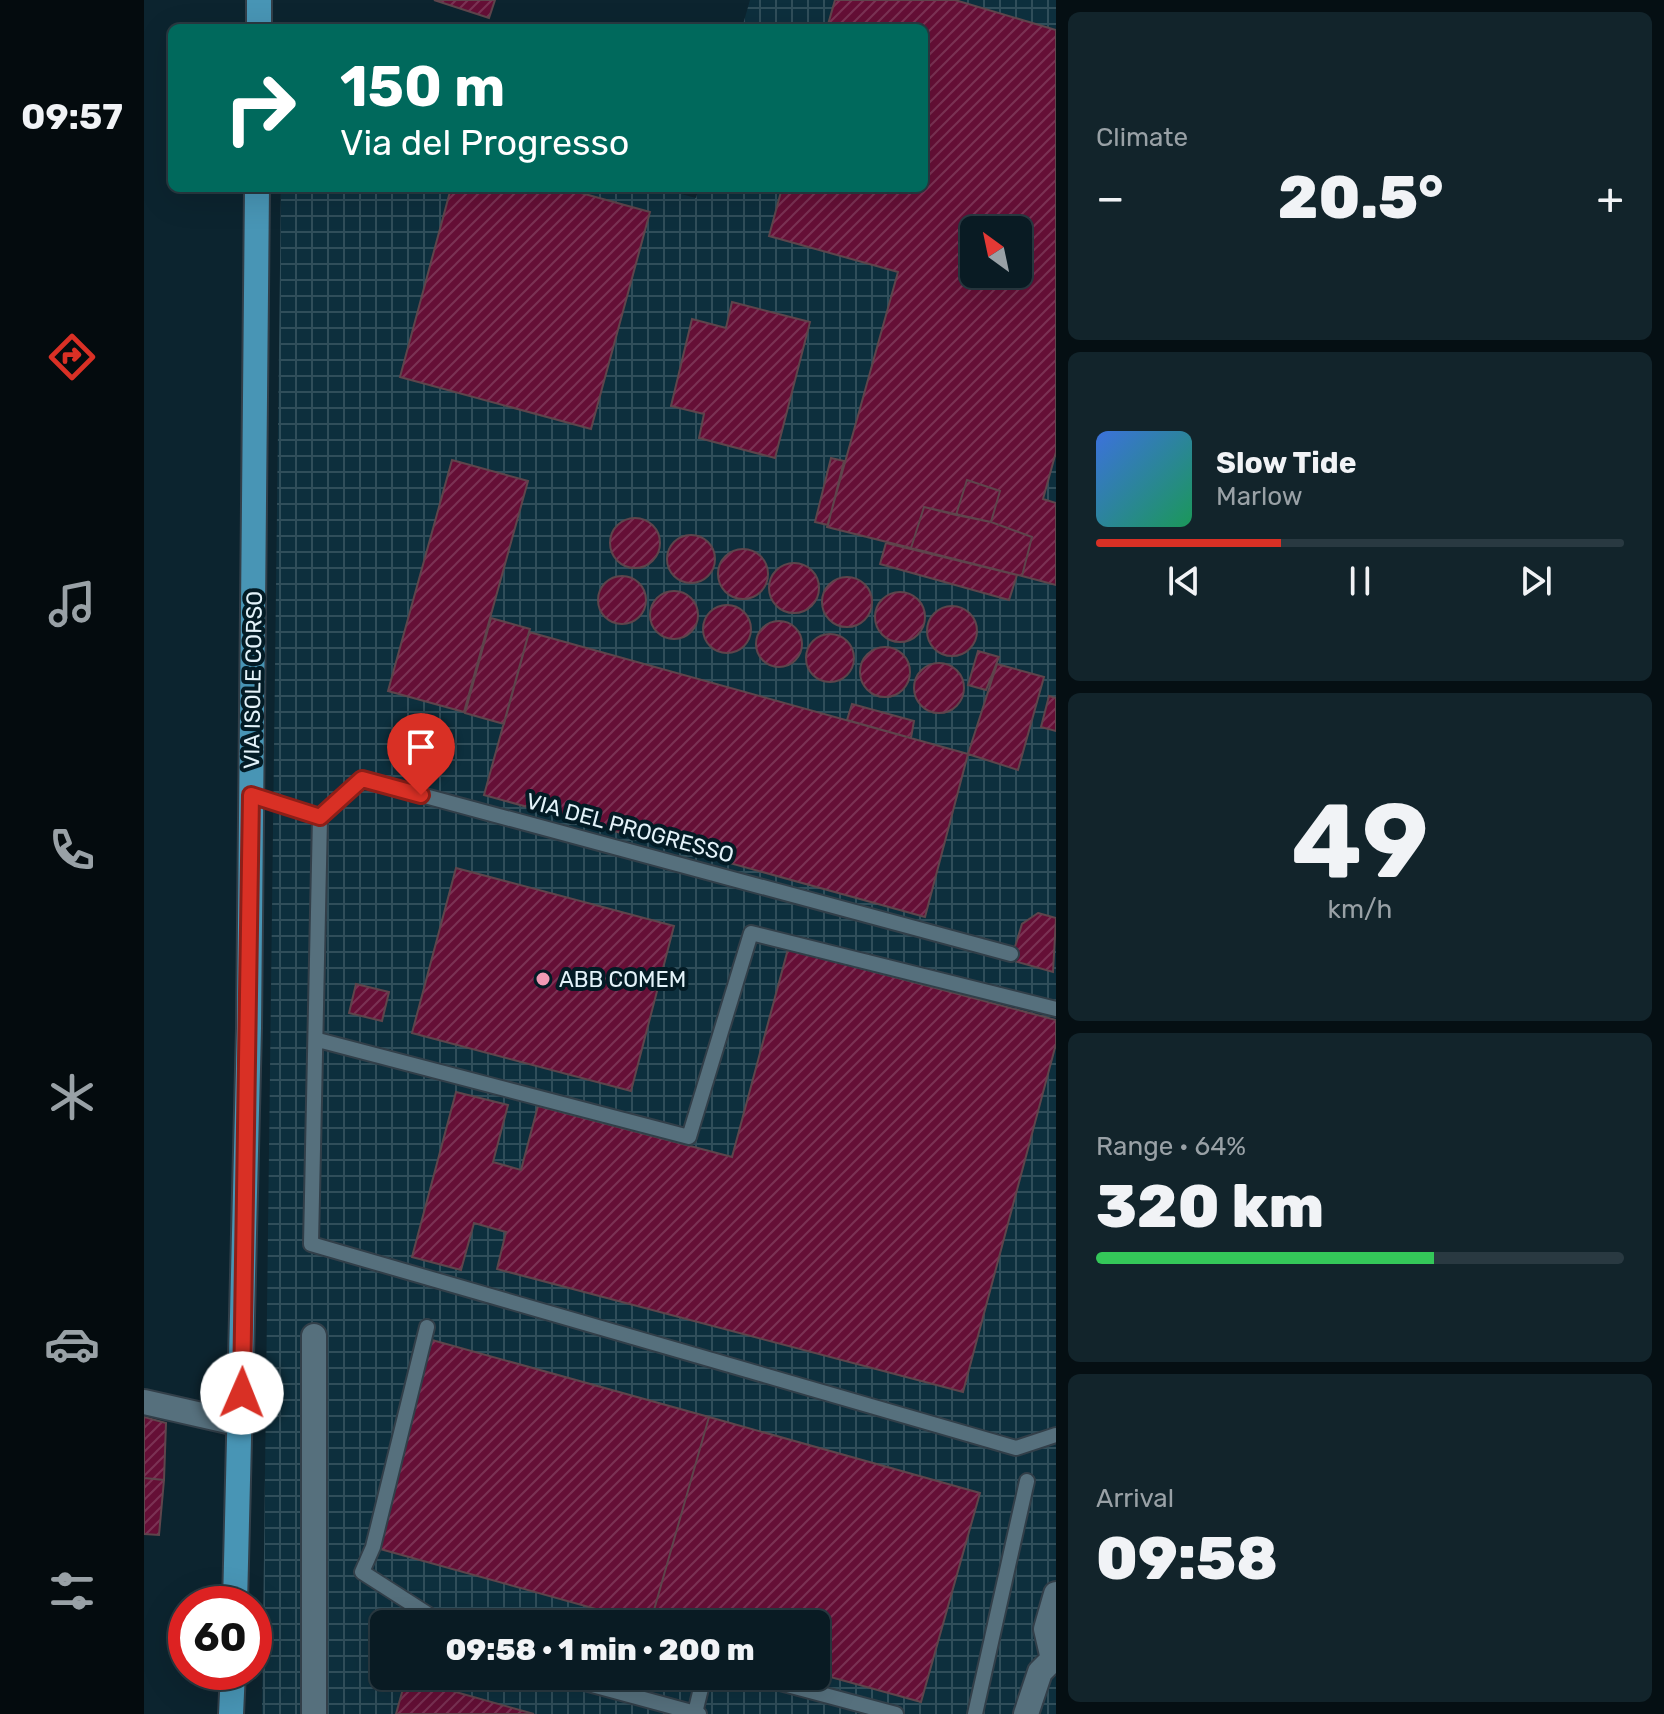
<!DOCTYPE html>
<html lang="en">
<head>
<meta charset="utf-8">
<style>
	:root { --surface:#091b23; --page:#12242b; --text:#f1f3f6; --muted:#99a1a6; --line:#293941; --accent:#d93025 }
	body { margin:0; font-family:Rubik,sans-serif; background:var(--page); color:var(--text); height:100vh; display:flex; flex-direction:column; font-size:30px; white-space:nowrap }
	* { box-sizing:border-box; margin:0 }
	p { font-size:26px; color:var(--muted) }
	.icon { flex:none; width:44px; height:44px; fill:none; stroke:currentColor; stroke-width:2; stroke-linecap:round; stroke-linejoin:round }
	.map { position:relative; flex:1; overflow:hidden }
	.details { display:flex; flex-direction:column; gap:12px; padding:12px; background:#050f13; width:608px }
	.details>* { flex:none }
	.top-card { position:absolute; left:24px; top:24px; width:760px; height:168px; border-radius:12px; box-shadow:0 8px 32px #0002,0 0 0 2px var(--line); background:#00695c; color:#fff; overflow:hidden }
	.needle { width:52px; rotate:327deg }
	.fabs { position:absolute; left:816px; top:216px; display:grid; gap:16px }
	.fabs a { display:grid; place-items:center; width:72px; height:72px; border-radius:12px; background:var(--surface); box-shadow:0 8px 32px #0002,0 0 0 2px var(--line); font-size:40px }
	.speed { position:absolute; left:24px; top:1586px; display:flex; gap:16px; font-size:40px; font-weight:700; text-align:center }
	.speed>* { display:grid; place-content:center; width:104px; height:104px; border-radius:50%; background:var(--surface); box-shadow:0 8px 32px #0002,0 0 0 2px var(--line); line-height:1 }
	.speed .limit { border:12px solid #d22; background:#fff; color:#111 }
	.pin { position:absolute; display:grid; place-items:center; width:68px; height:68px; color:#fff; margin:-82px -34px; border-radius:50% 50% 50% 0; rotate:-45deg; box-shadow:0 0 8px #0007 }
	.pin .icon { rotate:45deg }
	.me { position:absolute; width:88px; margin:-44px; rotate:1deg; stroke-linejoin:round; filter:drop-shadow(0 0 6px #0008) }
	.turn { display:flex; align-items:center; gap:28px; height:168px; padding:0 40px; font-size:36px }
	.turn .icon { width:104px; height:104px; stroke-width:2.5 }
	.turn b { display:block; font-size:56px; line-height:68px }
	.big { font-size:60px; font-weight:800; line-height:1.1 }
	.details .card { flex:1; display:flex; flex-direction:column; justify-content:center; gap:12px; min-width:0; padding:0 28px; border-radius:12px; background:var(--page) }
	.details .dial { align-items:center; gap:0 }
	.dial b { font-size:104px; line-height:1 }
	.song { display:flex; align-items:center; gap:24px }
	.cover { width:96px; height:96px; border-radius:12px; background:linear-gradient(135deg,hsl(220 70% 55%),hsl(150 70% 35%)) }
	.played { height:8px; border-radius:4px; background:linear-gradient(90deg,var(--accent) 35%,var(--line) 35%) }
	.keys { display:flex; justify-content:space-around; direction:ltr }
	.heat { display:flex; justify-content:space-between; align-items:center; font-size:44px; direction:ltr }
	.charge { height:12px; border-radius:6px; background:linear-gradient(90deg,#34c759 64%,var(--line) 0) }
	.trip { position:absolute; left:226px; top:1610px; width:460px; height:80px; border-radius:12px; background:var(--surface); box-shadow:0 8px 32px #0002,0 0 0 2px var(--line); font-weight:800; line-height:80px; text-align:center }
	main { display:flex; flex:1; min-height:0 }
	.menu { display:flex; flex-direction:column; width:144px; justify-content:space-around; align-items:center; background:#040b0e; color:var(--muted) }
	.menu .icon { width:56px; height:56px }
	.menu .current { color:var(--accent) }
	.menu b { font-size:36px; color:var(--text) }
	.map>svg:first-child { display:block }
	.industrial { fill:url(#industrial-grid); fill-rule:evenodd }
	.building { fill:url(#building-hatch); stroke:#5e454c; stroke-width:2; fill-rule:evenodd }
	.lines { fill:none; stroke-linecap:round; stroke-linejoin:round }
	.service-casing { stroke:#323f49; stroke-width:18 }
	.minor-casing { stroke:#323f49; stroke-width:28 }
	.primary-casing { stroke:#323f49; stroke-width:28 }
	.service { stroke:#56707d; stroke-width:14 }
	.minor { stroke:#56707d; stroke-width:24 }
	.primary { stroke:#4895b5; stroke-width:24 }
	.route-casing { stroke:#8d1f18; stroke-width:20 }
	.route { stroke:#d93025; stroke-width:14 }
	.poi-dot { fill:#f09ab5; stroke:#031b25; stroke-width:3 }
	.labels { text-anchor:middle; dominant-baseline:central; stroke-width:8; stroke-linejoin:round; paint-order:stroke }
	.street-label { font-size:22px; fill:#e3f2f9; stroke:#031b25 }
	.poi-label { font-size:22px; fill:#e3f2f9; stroke:#031b25; text-anchor:start }
</style>
</head>
<body>
<main>
<nav class="menu">
<b>09:57</b>
<svg class="icon current" aria-label="directions" viewBox="0 0 24 24"><path d="M12 3l9 9-9 9-9-9zM9 14v-3h6M13 9l2 2-2 2"/></svg>
<svg class="icon" aria-label="music" viewBox="0 0 24 24"><path d="M9 18V5l10-2v13"/><circle cx="6" cy="18" r="3"/><circle cx="16" cy="16" r="3"/></svg>
<svg class="icon" aria-label="phone" viewBox="0 0 24 24"><path d="M5 4h4l2 5-3 2q2 4 5 5l2-3 5 2v4C11 20 4 13 5 4z"/></svg>
<svg class="icon" aria-label="climate" viewBox="0 0 24 24"><path d="M12 3v18M4 7l16 10M4 17L20 7"/></svg>
<svg class="icon" aria-label="car" viewBox="0 0 24 24"><path d="M5 17H2v-5l4-1 3-4h7l3 4 3 1v5h-3M9 17h6M6 11h13"/><circle cx="7" cy="17" r="2"/><circle cx="17" cy="17" r="2"/></svg>
<svg class="icon" aria-label="filters" viewBox="0 0 24 24"><path d="M4 7h16M4 17h16"/><circle cx="9" cy="7" r="2"/><circle cx="15" cy="17" r="2"/></svg>
</nav>
<div class="map">
<svg width="912" height="1714" viewBox="0 0 912 1714">
	<defs>
		<pattern id="industrial-grid" width="8" height="8" patternUnits="userSpaceOnUse" patternTransform="scale(2)"><rect width="8" height="8" fill="#0d2f3d"/><path d="M0 4h8M4 0v8" fill="none" stroke="#304e5a"/></pattern>
		<pattern id="building-hatch" width="6" height="6" patternUnits="userSpaceOnUse" patternTransform="scale(2)"><rect width="6" height="6" fill="#650f36"/><path d="M-1 1l2-2M0 6l6-6M5 7l2-2" fill="none" stroke="#7b3254"/></pattern>
	</defs>
	<rect width="100%" height="100%" fill="#0c242f"/>
	<path class="industrial" d="M606 0H912V1714H118L137 188H515L552 198 555 188H780V28H598ZM830 230H874V274H830ZM240 1624H672V1676H240Z"/>
	<path class="building" d="M290 0H351L345 18Z
		M691 0H811L912 30V452L899 499 912 503V585L878 576 888 537 847 522 856 491 823 480 812 515 780 507 767 548 683 527 754 272 625 236 638 188H780V28H683ZM830 230H874V274H830Z
		M307 188H419L506 212 447 429 256 377Z
		M588 302 666 322 631 458 555 438 560 414 527 406 548 319 582 328Z
		M687 458 700 461 684 525 671 522Z
		M308 460 384 481 320 712 244 691Z
		M823 480 856 491 847 522 812 515Z
		M780 507 847 522 888 537 878 576 767 548Z
		M466 543a25 25 0 1 1 50 0a25 25 0 1 1-50 0Z
		M523 559a24 24 0 1 1 48 0a24 24 0 1 1-48 0Z
		M742 543 873 575 865 600 736 564Z
		M574 574a25 25 0 1 1 50 0a25 25 0 1 1-50 0Z
		M625 588a25 25 0 1 1 50 0a25 25 0 1 1-50 0Z
		M454 600a24 24 0 1 1 48 0a24 24 0 1 1-48 0Z
		M678 602a25 25 0 1 1 50 0a25 25 0 1 1-50 0Z
		M506 615a24 24 0 1 1 48 0a24 24 0 1 1-48 0Z
		M731 617a25 25 0 1 1 50 0a25 25 0 1 1-50 0Z
		M559 629a24 24 0 1 1 48 0a24 24 0 1 1-48 0Z
		M783 631a25 25 0 1 1 50 0a25 25 0 1 1-50 0Z
		M347 618 386 629 360 724 321 713Z
		M612 644a23 23 0 1 1 46 0a23 23 0 1 1-46 0Z
		M385 632 824 754 781 917 340 795Z
		M662 658a24 24 0 1 1 48 0a24 24 0 1 1-48 0Z
		M716 672a25 25 0 1 1 50 0a25 25 0 1 1-50 0Z
		M834 651 855 657 842 690 824 685Z
		M770 688a25 25 0 1 1 50 0a25 25 0 1 1-50 0Z
		M853 664 900 677 874 770 824 754Z
		M905 696 912 698V731L897 727Z
		M708 704 770 721 767 738 703 720Z
		M312 868 530 926 487 1091 268 1033Z
		M894 913 912 918 909 972 867 960 878 924Z
		M644 949 912 1020V1044L819 1392 353 1269 362 1232 330 1223 317 1270 268 1257 312 1092 364 1105 349 1162 377 1170 394 1106 588 1157Z
		M212 984 245 992 238 1021 205 1013Z
		M288 1340 565 1417 506 1624 229 1547Z
		M0 1417 22 1423 20 1480 0 1478Z
		M565 1417 836 1493 777 1702 672 1673V1624H506Z
		M0 1478 20 1480 15 1535 0 1534Z
		M262 1678 390 1714H252Z"/>
	<g class="lines">
		<g class="service-casing">
			<path id="service" d="M107 795 176 817
				M176 817 167 1244 872 1448 912 1435
				M176 817 218 779 867 954
				M174 1040 545 1137 607 933 912 1009
				M283 1327 229 1547 218 1572 299 1624
				M415 1676 555 1714
				M610 1676 752 1714
				M551 1713 560 1676
				M831 1714 883 1481"/>
		</g>
		<g class="minor-casing">
			<path id="minor" d="M0 1402 97 1424
				M170 1714V1336
				M882 1714 896 1672 909 1659 902 1629 912 1594"/>
		</g>
		<g class="primary-casing">
			<path id="primary" d="M115 28V0
				M91 1604 105 1028 113 188
				M87 1714 89 1672"/>
		</g>
		<use href="#service" class="service"/>
		<use href="#minor" class="minor"/>
		<use href="#primary" class="primary"/>
	</g>
	<g class="lines">
		<g class="route-casing">
			<path id="route" d="M98 1393 107 795 176 817 218 779 277 795"/>
		</g>
		<use href="#route" class="route"/>
	</g>
	<circle class="poi-dot" cx="399" cy="979" r="8"/>
	<g class="labels">
		<g class="street-label">
			<text transform="translate(109 680) rotate(-89)">VIA ISOLE CORSO</text>
			<text transform="translate(486 828) rotate(15)">VIA DEL PROGRESSO</text>
		</g>
		<g class="poi-label">
			<text x="415" y="979">ABB COMEM</text>
		</g>
	</g>
</svg>
<div class="fabs">
<a><svg class="needle" viewBox="-14 -14 28 28"><path d="M0-13l5 13h-10z" fill="#e53935"/><path d="M0 13l5-13h-10z" fill="#99a1a6"/></svg></a>
</div>
<div class="speed"><div class="limit">60</div></div>
<div class="pin" style="left:277px;top:795px;background:#d93025"><svg class="icon" aria-label="arrive" viewBox="0 0 24 24"><path d="M6 21V4h12l-3 4 3 4H6"/></svg></div>
<svg class="me" style="left:98px;top:1393px" viewBox="-20 -20 40 40"><circle r="19" fill="#fff"/><path d="M0-13L10 11 0 6-10 11z" fill="#d93025"/></svg>
<div class="trip">09:58 · 1 min · 200 m</div>
<div class="top-card">
<div class="turn"><svg class="icon" aria-label="right" viewBox="0 0 24 24"><path d="M7 20v-9h11M14 6l5 5-5 5"/></svg><div><b>150 m</b>Via del Progresso</div></div>
</div>
</div>
<section class="details">
<div class="card"><p>Climate</p>
<div class="heat"><a>−</a><b class="big">20.5°</b><a>+</a></div>
</div>
<div class="card">
<div class="song"><i class="cover"></i><div><b>Slow Tide</b><p>Marlow</p></div></div>
<div class="played"></div>
<div class="keys"><svg class="icon" aria-label="previous" viewBox="0 0 24 24"><path d="M18 5L8 12l10 7zM5 5v14"/></svg><svg class="icon" aria-label="pause" viewBox="0 0 24 24"><path d="M8 5v14M16 5v14"/></svg><svg class="icon" aria-label="next" viewBox="0 0 24 24"><path d="M6 5l10 7-10 7zM19 5v14"/></svg></div>
</div>
<div class="card dial"><b>49</b><p>km/h</p></div>
<div class="card"><p>Range · 64%</p><b class="big">320 km</b><div class="charge"></div></div>
<div class="card"><p>Arrival</p><b class="big">09:58</b></div>
</section>
</main>
</body>
</html>
